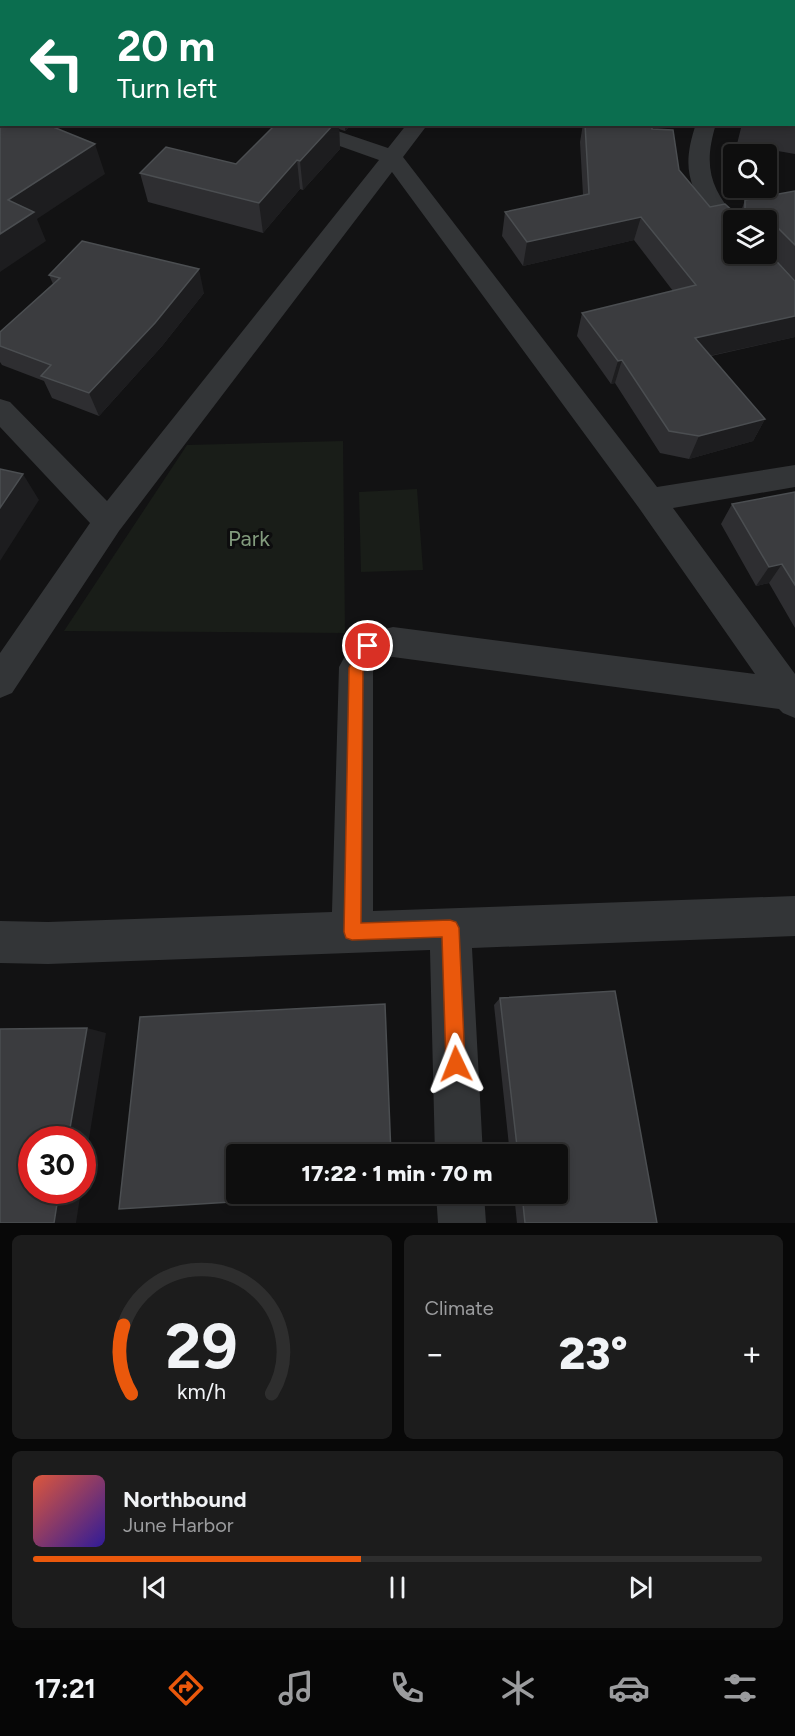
<!DOCTYPE html>
<html lang="en">
<head>
<meta charset="utf-8">
<style>
	:root { --surface:#0e0e0e; --page:#1c1c1c; --text:#f1f3f6; --muted:#9b9c9e; --line:#2e2e2e; --accent:#ea580c }
	body { margin:0; font-family:Figtree,sans-serif; background:var(--page); color:var(--text); height:100vh; display:flex; flex-direction:column; font-size:22px; white-space:nowrap }
	* { box-sizing:border-box; margin:0 }
	p { font-size:20px; color:var(--muted) }
	.icon { flex:none; width:33px; height:33px; fill:none; stroke:currentColor; stroke-width:2; stroke-linecap:round; stroke-linejoin:round }
	.map { position:relative; height:1223px; overflow:hidden }
	.details { display:flex; flex-direction:column; gap:12px; padding:12px; background:#080808; flex:1 }
	.details>* { flex:none }
	.banner { position:absolute; left:0px; top:0px; width:795px; height:126px; box-shadow:0 3px 9px #0003,0 0 0 2px var(--line); background:#0b6e4f; color:#fff; overflow:hidden }
	.fabs { position:absolute; left:723px; top:144px; display:grid; gap:12px }
	.fabs a { display:grid; place-items:center; width:54px; height:54px; border-radius:6px; background:var(--surface); box-shadow:0 3px 9px #0003,0 0 0 2px var(--line); font-size:30px }
	.speed { position:absolute; left:18px; top:1126px; display:flex; gap:12px; font-size:30px; font-weight:700; text-align:center }
	.speed>* { display:grid; place-content:center; width:78px; height:78px; border-radius:50%; background:var(--surface); box-shadow:0 3px 9px #0003,0 0 0 2px var(--line); line-height:1 }
	.speed .limit { border:9px solid #d22; background:#fff; color:#111 }
	.pin { position:absolute; display:grid; place-items:center; width:51px; height:51px; color:#fff; margin:-26px; border:3px solid #fff; border-radius:50%; box-shadow:0 2px 6px #0007 }
	.me { position:absolute; width:66px; margin:-33px; rotate:358deg; stroke-linejoin:round; filter:drop-shadow(0 0 4px #0008) }
	.turn { display:flex; align-items:center; gap:21px; height:126px; padding:0 18px; font-size:27px }
	.turn .icon { width:78px; height:78px; stroke-width:2.5 }
	.turn b { display:block; font-size:42px; line-height:51px }
	.big { font-size:45px; font-weight:800; line-height:1.1 }
	.details .widget { flex:1; display:flex; flex-direction:column; justify-content:center; gap:9px; min-width:0; padding:0 21px; border-radius:9px; background:var(--page) }
	.details .dial { align-items:center; gap:0 }
	.dial svg { height:156px; overflow:visible; fill:none; stroke:var(--line); stroke-width:7; stroke-linecap:round; text-anchor:middle }
	.dial text { fill:var(--text); stroke:none }
	.song { display:flex; align-items:center; gap:18px }
	.cover { width:72px; height:72px; border-radius:9px; background:linear-gradient(135deg,hsl(10 70% 55%),hsl(250 70% 35%)) }
	.played { height:6px; border-radius:3px; background:linear-gradient(90deg,var(--accent) 45%,var(--line) 45%) }
	.keys { display:flex; justify-content:space-around; direction:ltr }
	.heat { display:flex; justify-content:space-between; align-items:center; font-size:33px; direction:ltr }
	.details .tiles { flex:1; display:grid; gap:12px; grid-template-columns:1fr 1fr }
	.widget:last-child { grid-column:span 2 }
	.trip { position:absolute; left:226px; top:1144px; width:342px; height:60px; border-radius:6px; background:var(--surface); box-shadow:0 3px 9px #0003,0 0 0 2px var(--line); font-weight:800; line-height:60px; text-align:center }
	.menu { display:flex; height:96px; justify-content:space-around; align-items:center; background:#060606; color:var(--muted) }
	.menu .icon { width:42px; height:42px }
	.menu .active { color:var(--accent) }
	.menu b { font-size:27px; color:var(--text) }
	.map>svg:first-child { display:block }
	.green { fill:#191d18 }
	.lines { fill:none; stroke-linecap:round; stroke-linejoin:round }
	.minor { fill:#333537; fill-rule:evenodd }
	.wall { fill:#2e2e31; fill-rule:evenodd }
	.shaded-wall { fill:#1d1d1f }
	.building { fill:#3b3c3f; stroke:#4b4e51; stroke-width:1.5 }
	.route { fill:#ea580c; stroke:#983908; stroke-width:1.5 }
	.labels { text-anchor:middle; dominant-baseline:central; stroke-width:6; stroke-linejoin:round; paint-order:stroke }
	.park-label { font-size:22px; fill:#829b7d; stroke:#0d0d0e }
</style>
</head>
<body>
<div class="map">
<svg width="795" height="1223" viewBox="0 0 795 1223">
	<rect width="100%" height="100%" fill="#121213"/>
	<path class="green" d="M343 441 345 633 64 631 187 445Z
		M417 489 423 570 361 572 359 492Z"/>
	<g class="lines">
		<path class="minor" d="M512 0H530L512 2Z
			M762 0H780V2H762Z
			M794 7H795V17H794Z
			M0 18H2V28H0Z
			M286 124H317L388 148 407 124H428L403 157 657 487 795 465V487L673 508 795 674V718L783 713 779 709 393 657 379 659 373 669V911L795 896V936L472 948 483 1155H435L430 950 48 964 0 963V921L48 922 332 912 339 667 356 636 393 627 755 674 639 508 392 172 119 531 12 693 0 698V653L90 523 0 427V399L10 402 107 501 379 160 289 128Z
			M696 124H716C703 166 710 189 738 220H734V237C722 234 717 225 710 216 686 184 683 162 696 124Z
			M436 1194H484L486 1223H438Z"/>
	</g>
	<path class="wall" d="M794 63H795V154L737 144 742 124H794Z
		M276 124H352L345 131 339 129 340 149 303 190 300 189 263 233 148 202 140 173 236 164Z
		M583 124H652V129L679 170 710 207 740 214 745 200 795 191V280L772 256 795 281V337L711 356 765 419 753 441 689 459 660 453 615 383 611 384 577 336 582 313 673 291 634 240 523 266 502 236 505 212 583 195 580 142ZM734 220H766V254Z
		M49 275 204 293 162 346 99 416 52 398 44 381 2 365 0 362V332L53 284Z
		M795 492V628L769 583 756 586 721 524 732 504Z
		M500 998 657 1223H517L514 1194H558V1155H510L494 1005Z"/>
	<path class="shaded-wall" d="M461 0H479V2H459Z
		M2 86V124L0 138V87Z
		M334 124H339L340 149 303 190 300 161Z
		M345 124H352L345 131Z
		M95 144 105 174 37 219 46 241 0 272V234L8 200Z
		M297 160 300 189 263 233 259 203Z
		M641 217 634 240 523 266 527 242Z
		M199 269 204 293 162 346 99 416 89 393Z
		M795 316V337L686 361 695 338Z
		M622 360 615 383 611 384 618 361Z
		M765 419 753 441 689 459 699 436Z
		M23 474 39 500 0 561V508Z
		M782 564 769 583 756 586 769 567Z
		M87 1028 106 1033 82 1182V1140H68Z
		M59 1191H81L76 1223H54Z"/>
	<path class="building" d="M220 0H461L459 2H218Z
		M2 30V86L0 87V31Z
		M794 63H795V123H794Z
		M2 123V124H46L95 144 8 200 34 212 0 234V124Z
		M276 124H334L300 161 297 160 259 203 140 173 166 147 236 164Z
		M585 124H652V129L673 130 679 170 710 207 725 204 734 212 745 215V200L795 191V245L778 228H766V220H734V254H766V250L795 281V316L695 338 765 419 699 436 669 431 622 360 618 361 582 313 696 285 641 217 527 242 505 212 589 194Z
		M82 241 199 269 155 323 89 393 41 376 51 365 0 346V332L60 278 49 275Z
		M0 469 23 474 0 508Z
		M795 492V585L782 564 769 567 732 504Z
		M615 991 657 1223H525L522 1194H558V1155H518L500 998Z
		M385 1004 391 1155H237V1194H362L119 1209 140 1017Z
		M87 1028 68 1140H32V1191H59L54 1223H0V1029Z"/>
	<path class="route" d="M368 640 373 642 375 646 363 668 361 923 450 920 456 922 459 928 465 1064 462 1071 456 1073 449 1071 446 1064 442 937 352 940 346 938 344 932 349 668 363 642Z"/>
	<g class="labels">
		<g class="park-label">
			<text x="249" y="538">Park</text>
		</g>
	</g>
</svg>
<div class="fabs">
<a><svg class="icon" aria-label="search" viewBox="0 0 24 24"><circle cx="10" cy="10" r="6"/><path d="M15 15l6 6"/></svg></a>
<a><svg class="icon" aria-label="layers" viewBox="0 0 24 24"><path d="M12 4l9 5-9 5-9-5zM3 14l9 5 9-5"/></svg></a>
</div>
<div class="speed"><div class="limit">30</div></div>
<div class="pin" style="left:368px;top:646px;background:#d93025"><svg class="icon" aria-label="arrive" viewBox="0 0 24 24"><path d="M6 21V4h12l-3 4 3 4H6"/></svg></div>
<svg class="me" style="left:456px;top:1064px" viewBox="-20 -20 40 40"><path d="M0-17L14 15 0 8-14 15z" fill="#ea580c" stroke="#fff" stroke-width="4"/></svg>
<div class="trip">17:22 · 1 min · 70 m</div>
<div class="banner">
<div class="turn"><svg class="icon" aria-label="left" viewBox="0 0 24 24"><path d="M17 20v-9H6M10 6l-5 5 5 5"/></svg><div><b>20 m</b>Turn left</div></div>
</div>
</div>
<section class="details">
<div class="tiles">
<div class="widget dial"><svg viewBox="0 0 100 80">
<path d="M14 69A42 42 0 1 1 86 69"/>
<path d="M14 69A42 42 0 0 1 10 34" stroke="#ea580c"/>
<text x="50" y="56" font-size="32" font-weight="700">29</text>
<text x="50" y="72" font-size="11">km/h</text>
</svg></div>
<div class="widget"><p>Climate</p>
<div class="heat"><a>−</a><b class="big">23°</b><a>+</a></div>
</div>
<div class="widget">
<div class="song"><i class="cover"></i><div><b>Northbound</b><p>June Harbor</p></div></div>
<div class="played"></div>
<div class="keys"><svg class="icon" aria-label="previous" viewBox="0 0 24 24"><path d="M18 5L8 12l10 7zM5 5v14"/></svg><svg class="icon" aria-label="pause" viewBox="0 0 24 24"><path d="M8 5v14M16 5v14"/></svg><svg class="icon" aria-label="next" viewBox="0 0 24 24"><path d="M6 5l10 7-10 7zM19 5v14"/></svg></div>
</div>
</div>
</section>
<nav class="menu">
<b>17:21</b>
<svg class="icon active" aria-label="directions" viewBox="0 0 24 24"><path d="M12 3l9 9-9 9-9-9zM9 14v-3h6M13 9l2 2-2 2"/></svg>
<svg class="icon" aria-label="music" viewBox="0 0 24 24"><path d="M9 18V5l10-2v13"/><circle cx="6" cy="18" r="3"/><circle cx="16" cy="16" r="3"/></svg>
<svg class="icon" aria-label="phone" viewBox="0 0 24 24"><path d="M5 4h4l2 5-3 2q2 4 5 5l2-3 5 2v4C11 20 4 13 5 4z"/></svg>
<svg class="icon" aria-label="climate" viewBox="0 0 24 24"><path d="M12 3v18M4 7l16 10M4 17L20 7"/></svg>
<svg class="icon" aria-label="car" viewBox="0 0 24 24"><path d="M5 17H2v-5l4-1 3-4h7l3 4 3 1v5h-3M9 17h6M6 11h13"/><circle cx="7" cy="17" r="2"/><circle cx="17" cy="17" r="2"/></svg>
<svg class="icon" aria-label="filters" viewBox="0 0 24 24"><path d="M4 7h16M4 17h16"/><circle cx="9" cy="7" r="2"/><circle cx="15" cy="17" r="2"/></svg>
</nav>
</body>
</html>
